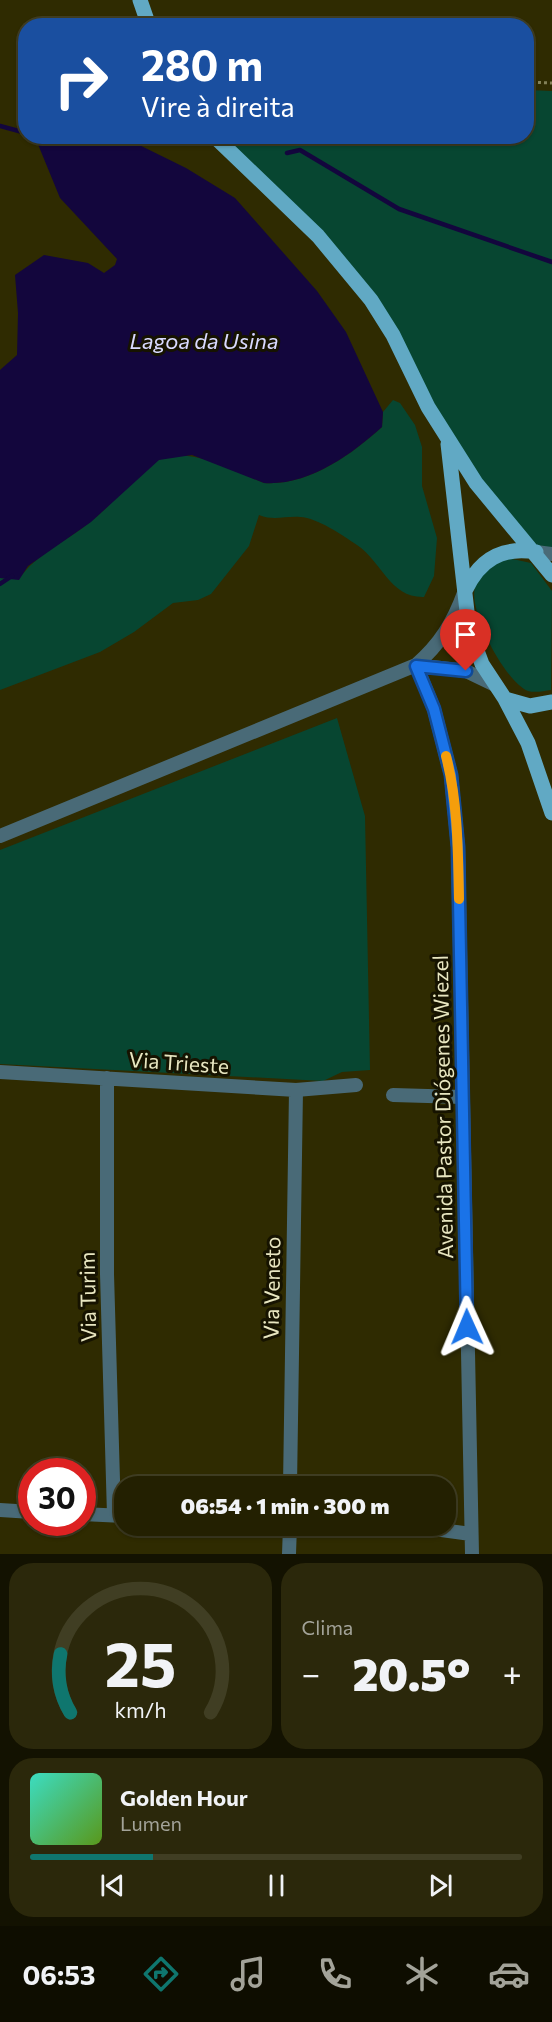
<!DOCTYPE html>
<html lang="pt">
<head>
<meta charset="utf-8">
<style>
	:root { --surface:#232001; --page:#2b280b; --text:#f1f3f6; --muted:#a3a399; --line:#403e23; --accent:#0f766e }
	body { margin:0; font-family:Commissioner,sans-serif; background:var(--page); color:var(--text); height:100vh; display:flex; flex-direction:column; font-size:22px; white-space:nowrap }
	* { box-sizing:border-box; margin:0 }
	p { font-size:20px; color:var(--muted) }
	.icon { flex:none; width:33px; height:33px; fill:none; stroke:currentColor; stroke-width:2; stroke-linecap:round; stroke-linejoin:round }
	.map { position:relative; height:1554px; overflow:hidden }
	.side { display:flex; flex-direction:column; gap:9px; padding:9px; background:#131201; flex:1 }
	.side>* { flex:none }
	.guide { position:absolute; left:18px; top:18px; width:516px; height:126px; border-radius:24px; box-shadow:0 2px 4px #0004,0 0 0 2px var(--line); background:#1a4fa0; color:#fff; overflow:hidden }
	.speed { position:absolute; left:18px; top:1458px; display:flex; gap:12px; font-size:30px; font-weight:700; text-align:center }
	.speed>* { display:grid; place-content:center; width:78px; height:78px; border-radius:50%; background:var(--surface); box-shadow:0 2px 4px #0004,0 0 0 2px var(--line); line-height:1 }
	.speed .limit { border:9px solid #d22; background:#fff; color:#111 }
	.pin { position:absolute; display:grid; place-items:center; width:51px; height:51px; color:#fff; margin:-62px -26px; border-radius:50% 50% 50% 0; rotate:-45deg; box-shadow:0 0 6px #0007 }
	.pin .icon { rotate:45deg }
	.me { position:absolute; width:66px; margin:-33px; rotate:359deg; stroke-linejoin:round; filter:drop-shadow(0 0 4px #0008) }
	.turn { display:flex; align-items:center; gap:21px; height:126px; padding:0 24px; font-size:27px }
	.turn .icon { width:78px; height:78px; stroke-width:2.5 }
	.turn b { display:block; font-size:42px; line-height:51px }
	.big { font-size:45px; font-weight:800; line-height:1.1 }
	.side .widget { flex:1; display:flex; flex-direction:column; justify-content:center; gap:9px; min-width:0; padding:0 21px; border-radius:24px; background:var(--page) }
	.side .dial { align-items:center; gap:0 }
	.dial svg { height:156px; overflow:visible; fill:none; stroke:var(--line); stroke-width:7; stroke-linecap:round; text-anchor:middle }
	.dial text { fill:var(--text); stroke:none }
	.song { display:flex; align-items:center; gap:18px }
	.cover { width:72px; height:72px; border-radius:9px; background:linear-gradient(135deg,hsl(170 70% 55%),hsl(90 70% 35%)) }
	.played { height:6px; border-radius:3px; background:linear-gradient(90deg,var(--accent) 25%,var(--line) 25%) }
	.keys { display:flex; justify-content:space-around; direction:ltr }
	.heat { display:flex; justify-content:space-between; align-items:center; font-size:33px; direction:ltr }
	.side .tiles { flex:1; display:grid; gap:9px; grid-template-columns:1fr 1fr }
	.widget:last-child { grid-column:span 2 }
	.trip { position:absolute; left:114px; top:1476px; width:342px; height:60px; border-radius:24px; background:var(--surface); box-shadow:0 2px 4px #0004,0 0 0 2px var(--line); font-weight:800; line-height:60px; text-align:center }
	.tab-bar { display:flex; height:96px; justify-content:space-around; align-items:center; background:#0e0d00; color:var(--muted) }
	.tab-bar .icon { width:42px; height:42px }
	.tab-bar .selected { color:var(--accent) }
	.tab-bar b { font-size:27px; color:var(--text) }
	.map>svg:first-child { display:block }
	.green { fill:#074631 }
	.water { fill:#13063d }
	.lines { fill:none; stroke-linecap:round; stroke-linejoin:round }
	.stream { stroke:#13063d; stroke-width:4.5 }
	.path { stroke:#848158; stroke-width:3; stroke-dasharray:3 3; stroke-linecap:butt }
	.street { stroke:#496a77; stroke-width:14 }
	.primary { stroke:#61a9c4; stroke-width:15 }
	.route-casing { stroke:#114b97; stroke-width:15 }
	.route { stroke:#1a73e8; stroke-width:10 }
	.slow { stroke:#f59e0b; stroke-width:10 }
	.labels { text-anchor:middle; dominant-baseline:central; stroke-width:6; stroke-linejoin:round; paint-order:stroke }
	.street-label { font-size:21px; fill:#e8e6c0; stroke:#161300 }
	.water-label { font-size:22px; font-style:italic; fill:#d9daff; stroke:#161300 }
</style>
</head>
<body>
<div class="map">
<svg width="552" height="1554" viewBox="0 0 552 1554">
	<rect width="100%" height="100%" fill="#2f2b01"/>
	<path class="green" d="M527 90 552 91V554L536 552 496 507 371 300 233 155 239 137 526 136Z
		M393 400 400 403 415 425 422 447V486L437 538 434 576 424 597C390 598 382 562 357 545 342 535 318 518 300 517 284 516 274 521 259 515L249 546 211 594 198 600 173 603 134 632 100 652 0 690V578L19 579C36 554 67 541 90 522 112 505 129 482 151 465 182 440 233 471 264 483 308 486 351 455 382 427L383 412Z
		M508 558 531 563 552 591 551 690C544 691 535 693 528 691 505 682 468 611 475 587 479 570 493 564 508 558Z
		M337 718 365 816 370 1070 342 1072 323 1081 0 1064V850Z"/>
	<path class="water" d="M35 137H123L186 168 235 198 317 291 346 332 383 412 382 427C351 455 308 486 264 483L192 455 159 460 91 522 28 566 19 580 0 578V370L17 355 18 313 15 275 44 255 88 263 104 273 115 265 117 259 60 198Z"/>
	<g class="lines">
		<path class="stream" d="M0 126 26 133
			M287 153 300 150 399 209 552 262
			M0 584 12 576"/>
		<path class="path" d="M526 82 552 83"/>
		<path class="street" d="M536 552 552 554
			M416 665 434 709 451 775 458 847 472 1554
			M416 665 466 671 495 685
			M0 836 416 665C440 644 453 623 464 593
			M0 1072 296 1090 356 1085
			M107 1078V1274L114 1515
			M393 1095 462 1097
			M290 1486 296 1090
			M0 1510 32 1512
			M82 1514 124 1516
			M298 1526 359 1528
			M412 1526 471 1534
			M289 1554 290 1526"/>
		<path class="primary" d="M140 0 149 26
			M214 136 318 236 371 300 393 335 428 407 476 483 552 575
			M448 444 469 629 482 664 505 699 528 743 552 813
			M465 591C479 560 502 546 536 552
			M505 699 530 706 552 702"/>
	</g>
	<g class="lines">
		<g class="route-casing">
			<path id="route" d="M466 671 416 666 434 709 451 775 458 847 467 1327"/>
		</g>
		<use href="#route" class="route"/>
		<path class="slow" d="M446 756C458 802 458 852 459 899"/>
	</g>
	<g class="labels">
		<g class="street-label">
			<text transform="translate(179 1062) rotate(4)">Via Trieste</text>
			<text transform="translate(442 1107) rotate(-91)">Avenida Pastor Diógenes Wiezel</text>
			<text transform="translate(271 1288) rotate(-89)">Via Veneto</text>
			<text transform="translate(87 1297) rotate(-91)">Via Turim</text>
		</g>
		<g class="water-label">
			<text x="204" y="340">Lagoa da Usina</text>
		</g>
	</g>
</svg>
<div class="speed"><div class="limit">30</div></div>
<div class="pin" style="left:466px;top:671px;background:#d93025"><svg class="icon" aria-label="arrive" viewBox="0 0 24 24"><path d="M6 21V4h12l-3 4 3 4H6"/></svg></div>
<svg class="me" style="left:467px;top:1327px" viewBox="-20 -20 40 40"><path d="M0-17L14 15 0 8-14 15z" fill="#1a73e8" stroke="#fff" stroke-width="4"/></svg>
<div class="trip">06:54 · 1 min · 300 m</div>
<div class="guide">
<div class="turn"><svg class="icon" aria-label="right" viewBox="0 0 24 24"><path d="M7 20v-9h11M14 6l5 5-5 5"/></svg><div><b>280 m</b>Vire à direita</div></div>
</div>
</div>
<section class="side">
<div class="tiles">
<div class="widget dial"><svg viewBox="0 0 100 80">
<path d="M14 69A42 42 0 1 1 86 69"/>
<path d="M14 69A42 42 0 0 1 9 39" stroke="#0f766e"/>
<text x="50" y="56" font-size="32" font-weight="700">25</text>
<text x="50" y="72" font-size="11">km/h</text>
</svg></div>
<div class="widget"><p>Clima</p>
<div class="heat"><a>−</a><b class="big">20.5°</b><a>+</a></div>
</div>
<div class="widget">
<div class="song"><i class="cover"></i><div><b>Golden Hour</b><p>Lumen</p></div></div>
<div class="played"></div>
<div class="keys"><svg class="icon" aria-label="previous" viewBox="0 0 24 24"><path d="M18 5L8 12l10 7zM5 5v14"/></svg><svg class="icon" aria-label="pause" viewBox="0 0 24 24"><path d="M8 5v14M16 5v14"/></svg><svg class="icon" aria-label="next" viewBox="0 0 24 24"><path d="M6 5l10 7-10 7zM19 5v14"/></svg></div>
</div>
</div>
</section>
<nav class="tab-bar">
<b>06:53</b>
<svg class="icon selected" aria-label="directions" viewBox="0 0 24 24"><path d="M12 3l9 9-9 9-9-9zM9 14v-3h6M13 9l2 2-2 2"/></svg>
<svg class="icon" aria-label="music" viewBox="0 0 24 24"><path d="M9 18V5l10-2v13"/><circle cx="6" cy="18" r="3"/><circle cx="16" cy="16" r="3"/></svg>
<svg class="icon" aria-label="phone" viewBox="0 0 24 24"><path d="M5 4h4l2 5-3 2q2 4 5 5l2-3 5 2v4C11 20 4 13 5 4z"/></svg>
<svg class="icon" aria-label="climate" viewBox="0 0 24 24"><path d="M12 3v18M4 7l16 10M4 17L20 7"/></svg>
<svg class="icon" aria-label="car" viewBox="0 0 24 24"><path d="M5 17H2v-5l4-1 3-4h7l3 4 3 1v5h-3M9 17h6M6 11h13"/><circle cx="7" cy="17" r="2"/><circle cx="17" cy="17" r="2"/></svg>
</nav>
</body>
</html>
